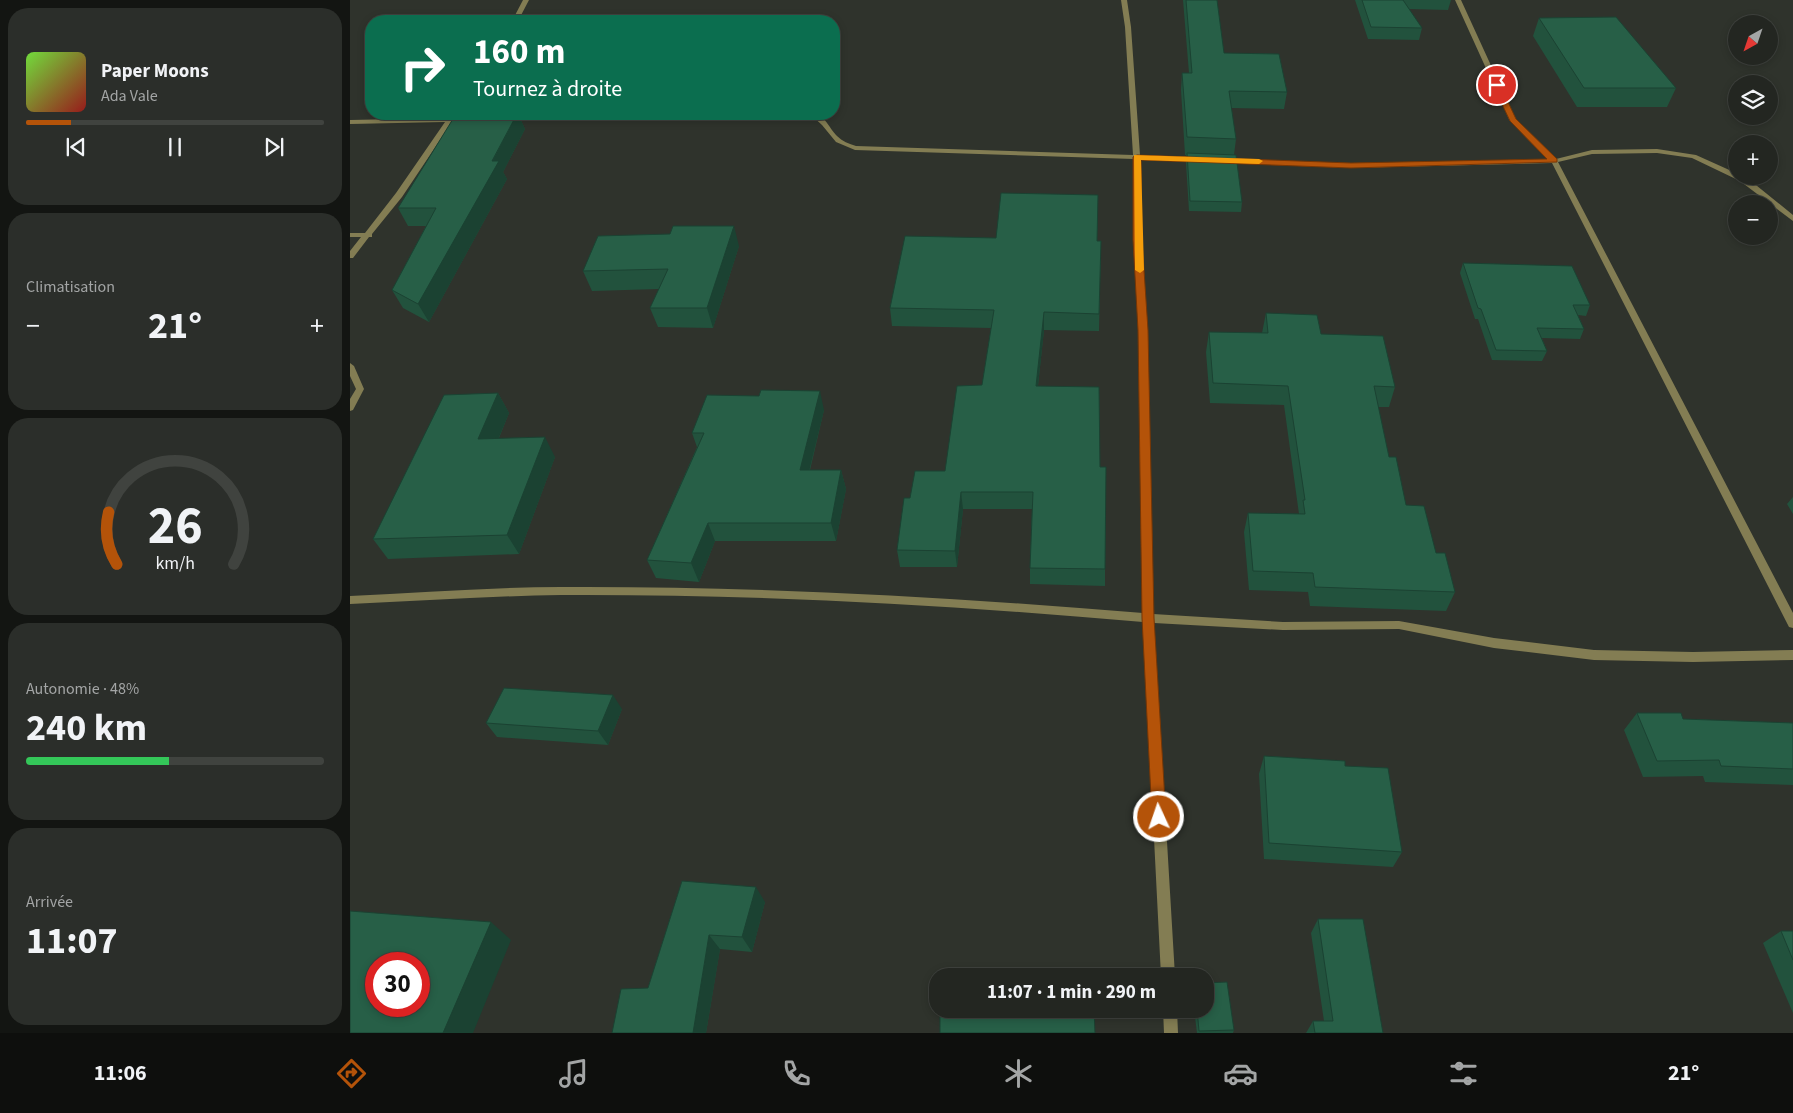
<!DOCTYPE html>
<html lang="fr">
<head>
<meta charset="utf-8">
<style>
	:root { --surface:#232621; --page:#2b2e2a; --text:#f1f3f6; --muted:#a3a5a5; --line:#40433f; --accent:#b45309 }
	body { margin:0; font-family:"Source Sans 3",sans-serif; background:var(--page); color:var(--text); height:100vh; display:flex; flex-direction:column; font-size:19px; white-space:nowrap }
	* { box-sizing:border-box; margin:0 }
	p { font-size:16px; color:var(--muted) }
	.icon { flex:none; width:28px; height:28px; fill:none; stroke:currentColor; stroke-width:2; stroke-linecap:round; stroke-linejoin:round }
	.map { position:relative; flex:1; overflow:hidden }
	.side { display:flex; flex-direction:column; gap:8px; padding:8px; background:#131512; width:350px }
	.side>* { flex:none }
	.top-card { position:absolute; left:15px; top:15px; width:475px; height:105px; border-radius:20px; box-shadow:0 2px 8px #0003,0 0 0 1px var(--line); background:#0b6e4f; color:#fff; overflow:hidden }
	.needle { width:32px; rotate:220deg }
	.tools { position:absolute; left:1378px; top:15px; display:grid; gap:10px }
	.tools a { display:grid; place-items:center; width:50px; height:50px; border-radius:50%; background:var(--surface); box-shadow:0 2px 8px #0003,0 0 0 1px var(--line); font-size:25px }
	.speed { position:absolute; left:15px; top:952px; display:flex; gap:10px; font-size:25px; font-weight:700; text-align:center }
	.speed>* { display:grid; place-content:center; width:65px; height:65px; border-radius:50%; background:var(--surface); box-shadow:0 2px 8px #0003,0 0 0 1px var(--line); line-height:1 }
	.speed .limit { border:8px solid #d22; background:#fff; color:#111 }
	.pin { position:absolute; display:grid; place-items:center; width:42px; height:42px; color:#fff; margin:-21px; border:2px solid #fff; border-radius:50%; box-shadow:0 1px 5px #0007 }
	.me { position:absolute; width:55px; margin:-28px; rotate:357deg; stroke-linejoin:round; filter:drop-shadow(0 0 4px #0008) }
	.turn { display:flex; align-items:center; gap:18px; height:105px; padding:0 25px; font-size:22px }
	.turn .icon { width:65px; height:65px; stroke-width:2.5 }
	.turn b { display:block; font-size:35px; line-height:42px }
	.big { font-size:38px; font-weight:700; line-height:1.1 }
	.side .card { flex:1; display:flex; flex-direction:column; justify-content:center; gap:8px; min-width:0; padding:0 18px; border-radius:20px; background:var(--page) }
	.side .dial { align-items:center; gap:0 }
	.dial svg { height:130px; overflow:visible; fill:none; stroke:var(--line); stroke-width:7; stroke-linecap:round; text-anchor:middle }
	.dial text { fill:var(--text); stroke:none }
	.song { display:flex; align-items:center; gap:15px }
	.cover { width:60px; height:60px; border-radius:8px; background:linear-gradient(135deg,hsl(100 70% 55%),hsl(0 70% 35%)) }
	.played { height:5px; border-radius:2px; background:linear-gradient(90deg,var(--accent) 15%,var(--line) 15%) }
	.keys { display:flex; justify-content:space-around; direction:ltr }
	.heat { display:flex; justify-content:space-between; align-items:center; font-size:28px; direction:ltr }
	.charge { height:8px; border-radius:4px; background:linear-gradient(90deg,#34c759 48%,var(--line) 0) }
	.trip { position:absolute; left:579px; top:968px; width:285px; height:50px; border-radius:20px; background:var(--surface); box-shadow:0 2px 8px #0003,0 0 0 1px var(--line); font-weight:700; line-height:50px; text-align:center }
	.tabs { display:flex; height:80px; justify-content:space-around; align-items:center; background:#0e0f0d; color:var(--muted) }
	.tabs .icon { width:35px; height:35px }
	.tabs .active { color:var(--accent) }
	.tabs b { font-size:22px; color:var(--text) }
	main { display:flex; flex:1; min-height:0 }
	.map>svg:first-child { display:block }
	.lines { fill:none; stroke-linecap:round; stroke-linejoin:round }
	.street { fill:#837d53; fill-rule:evenodd }
	.wall { fill:#22523d }
	.shaded-wall { fill:#1b4232 }
	.building { fill:#275f47; stroke:#1b4232; fill-rule:evenodd }
	.route { fill:#b45309; stroke:#753606 }
	.slow { fill:#f59e0b }
</style>
</head>
<body>
<main>
<section class="side">
<div class="card">
<div class="song"><i class="cover"></i><div><b>Paper Moons</b><p>Ada Vale</p></div></div>
<div class="played"></div>
<div class="keys"><svg class="icon" aria-label="previous" viewBox="0 0 24 24"><path d="M18 5L8 12l10 7zM5 5v14"/></svg><svg class="icon" aria-label="pause" viewBox="0 0 24 24"><path d="M8 5v14M16 5v14"/></svg><svg class="icon" aria-label="next" viewBox="0 0 24 24"><path d="M6 5l10 7-10 7zM19 5v14"/></svg></div>
</div>
<div class="card"><p>Climatisation</p>
<div class="heat"><a>−</a><b class="big">21°</b><a>+</a></div>
</div>
<div class="card dial"><svg viewBox="0 0 100 80">
<path d="M14 69A42 42 0 1 1 86 69"/>
<path d="M14 69A42 42 0 0 1 9 37" stroke="#b45309"/>
<text x="50" y="56" font-size="32" font-weight="700">26</text>
<text x="50" y="72" font-size="11">km/h</text>
</svg></div>
<div class="card"><p>Autonomie · 48%</p><b class="big">240 km</b><div class="charge"></div></div>
<div class="card"><p>Arrivée</p><b class="big">11:07</b></div>
</section>
<div class="map">
<svg width="1443" height="1033" viewBox="0 0 1443 1033">
	<rect width="100%" height="100%" fill="#2f332c"/>
	<g class="lines">
		<path class="street" d="M173 0H179L168 21H162Z
			M771 0H777L781 27 790 155 848 157 852 159 848 161 791 159 792 240 797 330 803 614 933 622 1049 621 1144 638 1244 650 1343 652 1443 650V660L1343 662 1244 660 1144 648 1049 629 933 630 804 623 825 976H811L793 622C600 605 405 594 211 595 141 596 70 601 0 604V596C70 593 141 587 211 587 405 586 599 597 793 613L789 330 784 240V159L505 150 486 142 472 125 460 114C475 113 478 127 487 136 492 141 499 144 506 146L783 155 775 27Z
			M1105 0H1111L1165 118 1206 159 1242 150 1307 149 1346 155 1386 173V176L1396 177 1443 215V221L1390 181 1342 158 1307 153 1242 154 1208 162 1443 613V628L1439 627 1202 163 1001 168 875 162 871 160 875 158 1001 164 1198 159 1159 119Z
			M103 114 106 116 105 118H116L119 120 116 122H102L52 197 22 234V237H19L3 258H0V251L11 237H0V233H15L46 193 95 122 0 124V120L98 118Z
			M233 114H296L293 116 156 120 153 118 156 116Z
			M0 363 4 366 14 389 3 410 0 411V399L6 389 0 376Z
			M813 1009H827L828 1033H814Z"/>
	</g>
	<path class="wall" d="M833 0H867L874 53 937 92 934 109 881 108 886 139 884 155 892 202 891 212 839 211 836 163V155H835L831 90 832 73H839Z
		M1005 0H1101L1098 10 1059 9 1072 28 1069 40 1018 39Z
		M1189 18 1326 88 1317 107H1227L1183 36Z
		M122 114H168L175 129 153 172 157 179 79 322 53 308 42 290 76 226H58L48 208Z
		M747 241H751L749 331 694 330 688 386 750 467 755 569V586L680 584V568L682 509H613L607 567H550L547 550 560 498 595 471 632 385 641 328 542 326 540 308Z
		M389 246 363 328 308 327 300 308 309 289 242 291 233 271Z
		M1113 263 1240 305 1236 316 1228 315 1234 329 1230 339 1192 338 1197 351 1192 361 1142 360 1128 319H1125L1110 273Z
		M916 313 971 334 1045 387 1039 407H1028L1039 457 1056 505 1086 553 1105 592 1096 611 960 606 958 592 899 590 894 532 898 513 949 514 934 405 860 403 856 352 859 332 912 333Z
		M148 393 159 413 149 438 205 457 169 554 38 559 23 539Z
		M474 410 460 470H491L496 489 486 541H365L349 582 306 578 297 560 347 447 342 433Z
		M1443 497V514L1437 504Z
		M272 709 258 745 147 737 136 723Z
		M1287 713 1333 719 1443 723V785L1355 782 1353 776 1293 777 1274 730Z
		M914 756 995 766 1052 852 1043 867 914 859 909 774Z
		M332 881 415 902 402 952 370 949 356 1033H262L298 988Z
		M968 919 1033 1033H956L963 1021H974L961 933Z
		M1431 931H1443V1013L1413 943Z
		M844 1009H855L884 1030 883 1033H847Z"/>
	<path class="shaded-wall" d="M167 114H168L175 129 153 172 157 179 79 322 68 304Z
		M384 226 389 246 363 328 357 308Z
		M694 312V330L686 403V386Z
		M470 391 474 410 455 488 450 470Z
		M148 393 159 413 140 459 128 439Z
		M195 437 205 457 169 554 157 535Z
		M491 470 496 489 486 541 481 523Z
		M611 492 613 509 607 567 605 551Z
		M358 523 365 541 349 582 341 563Z
		M263 695 272 709 258 745 248 731Z
		M406 887 415 902 402 952 392 937Z
		M141 922 161 940 123 1033H93Z
		M359 935 370 949 356 1033H343Z"/>
	<path class="building" d="M836 0H867L874 53 929 54 937 92 879 91 886 139 837 137 832 73H842Z
		M1012 0H1053L1072 28 1021 27Z
		M1266 17 1326 88H1234L1189 18Z
		M106 114H167L142 161H149L68 304 42 290 86 208H48Z
		M837 153 886 155 892 202 840 201Z
		M651 193 748 195 747 241H751L749 314 694 312 686 386 749 387 750 467H756L755 569 680 568 683 492H611L605 551 547 550 554 498H560L565 471H595L607 386 632 385 644 310 540 308 555 236 646 238Z
		M323 226H384L357 308H300L318 269 233 271 248 236 320 234Z
		M1113 263 1222 266 1240 305H1223L1234 329 1187 328 1197 351 1146 350 1131 309 1128 308Z
		M916 313 967 315 971 334 1033 336 1045 387 1024 386 1039 457H1046L1056 505 1074 506 1086 553H1095L1105 592 965 587 963 573 903 571 898 513 955 514 953 500H955L938 386 863 383 859 332 918 333Z
		M411 390 470 391 450 470H491L481 523H358L341 563 297 560 354 433H342L357 395 409 396Z
		M148 393 128 439 195 437 157 535 23 539 94 395Z
		M154 688 263 695 248 731 136 723Z
		M1287 713H1331L1333 719 1443 723V769L1371 766 1369 760 1307 761Z
		M914 756 995 761V766L1038 768 1052 852 919 843Z
		M332 881 406 887 392 937 359 935 343 1033H262L271 989 298 988Z
		M0 911 141 922 93 1033H0ZM26 964H69V1006H26Z
		M968 919H1013L1033 1033H965L963 1021H983Z
		M1431 931H1443V960Z
		M877 982 884 1030 849 1031 847 1009H855V983Z
		M590 1009H744L745 1033H590Z"/>
	<path class="route" d="M1144 84 1150 85 1166 119 1207 159V162L1001 168 791 160 792 240 798 330 804 618 816 817 814 822 809 824 804 822 802 817 792 618 788 330 783 240V157L787 155 1001 163 1197 159 1160 121 1143 85Z"/>
	<path class="slow" d="M784 155 909 159 913 161 909 164 791 160 794 270 790 273 785 270Z"/>
</svg>
<div class="tools">
<a><svg class="needle" viewBox="-14 -14 28 28"><path d="M0-13l5 13h-10z" fill="#e53935"/><path d="M0 13l5-13h-10z" fill="#a3a5a5"/></svg></a>
<a><svg class="icon" aria-label="layers" viewBox="0 0 24 24"><path d="M12 4l9 5-9 5-9-5zM3 14l9 5 9-5"/></svg></a>
<a>+</a>
<a>−</a>
</div>
<div class="speed"><div class="limit">30</div></div>
<div class="pin" style="left:1147px;top:85px;background:#d93025"><svg class="icon" aria-label="arrive" viewBox="0 0 24 24"><path d="M6 21V4h12l-3 4 3 4H6"/></svg></div>
<svg class="me" style="left:809px;top:817px" viewBox="-20 -20 40 40"><circle r="17" fill="#b45309" stroke="#fff" stroke-width="3"/><path d="M0-11L8 9 0 5-8 9z" fill="#fff"/></svg>
<div class="trip">11:07 · 1 min · 290 m</div>
<div class="top-card">
<div class="turn"><svg class="icon" aria-label="right" viewBox="0 0 24 24"><path d="M7 20v-9h11M14 6l5 5-5 5"/></svg><div><b>160 m</b>Tournez à droite</div></div>
</div>
</div>
</main>
<nav class="tabs">
<b>11:06</b>
<svg class="icon active" aria-label="directions" viewBox="0 0 24 24"><path d="M12 3l9 9-9 9-9-9zM9 14v-3h6M13 9l2 2-2 2"/></svg>
<svg class="icon" aria-label="music" viewBox="0 0 24 24"><path d="M9 18V5l10-2v13"/><circle cx="6" cy="18" r="3"/><circle cx="16" cy="16" r="3"/></svg>
<svg class="icon" aria-label="phone" viewBox="0 0 24 24"><path d="M5 4h4l2 5-3 2q2 4 5 5l2-3 5 2v4C11 20 4 13 5 4z"/></svg>
<svg class="icon" aria-label="climate" viewBox="0 0 24 24"><path d="M12 3v18M4 7l16 10M4 17L20 7"/></svg>
<svg class="icon" aria-label="car" viewBox="0 0 24 24"><path d="M5 17H2v-5l4-1 3-4h7l3 4 3 1v5h-3M9 17h6M6 11h13"/><circle cx="7" cy="17" r="2"/><circle cx="17" cy="17" r="2"/></svg>
<svg class="icon" aria-label="filters" viewBox="0 0 24 24"><path d="M4 7h16M4 17h16"/><circle cx="9" cy="7" r="2"/><circle cx="15" cy="17" r="2"/></svg>
<b>21°</b>
</nav>
</body>
</html>
